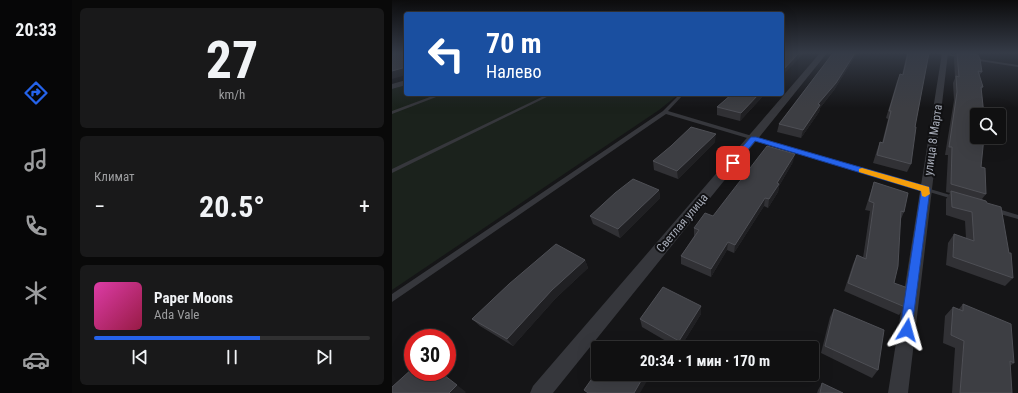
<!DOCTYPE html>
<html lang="ru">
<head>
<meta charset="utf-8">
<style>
	:root { --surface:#101011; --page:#19191a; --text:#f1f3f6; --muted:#9c9d9f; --line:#303031; --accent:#2563eb }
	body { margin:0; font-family:"Roboto Condensed",sans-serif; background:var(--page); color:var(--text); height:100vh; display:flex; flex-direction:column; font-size:15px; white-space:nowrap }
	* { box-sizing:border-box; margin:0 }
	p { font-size:13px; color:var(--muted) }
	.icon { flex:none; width:22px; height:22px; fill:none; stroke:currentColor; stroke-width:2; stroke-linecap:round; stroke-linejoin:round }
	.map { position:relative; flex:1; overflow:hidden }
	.drawer { display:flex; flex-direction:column; gap:8px; padding:8px; background:#090909; width:320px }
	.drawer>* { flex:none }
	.hud { position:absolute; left:12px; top:12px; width:380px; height:84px; border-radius:4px; box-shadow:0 4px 16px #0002,0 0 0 1px var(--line); background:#1a4fa0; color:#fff; overflow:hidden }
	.fabs { position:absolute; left:578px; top:108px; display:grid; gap:8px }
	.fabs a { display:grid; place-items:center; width:36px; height:36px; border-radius:4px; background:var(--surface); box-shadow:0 4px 16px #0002,0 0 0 1px var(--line); font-size:20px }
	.speed { position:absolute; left:12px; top:329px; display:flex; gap:8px; font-size:20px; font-weight:700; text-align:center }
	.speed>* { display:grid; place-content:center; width:52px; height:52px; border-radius:50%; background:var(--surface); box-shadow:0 4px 16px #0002,0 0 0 1px var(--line); line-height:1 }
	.speed .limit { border:6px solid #d22; background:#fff; color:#111 }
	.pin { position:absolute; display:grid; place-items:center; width:34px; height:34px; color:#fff; margin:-17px; border-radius:8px; box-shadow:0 2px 6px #0006 }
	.me { position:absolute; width:44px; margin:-22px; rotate:8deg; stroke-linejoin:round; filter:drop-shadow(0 0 3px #0008) }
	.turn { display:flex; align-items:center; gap:14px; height:84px; padding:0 16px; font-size:18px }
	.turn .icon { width:52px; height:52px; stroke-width:2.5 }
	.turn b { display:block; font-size:28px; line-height:34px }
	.big { font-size:30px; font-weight:700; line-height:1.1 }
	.drawer .widget { flex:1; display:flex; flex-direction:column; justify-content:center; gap:6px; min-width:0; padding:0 14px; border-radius:6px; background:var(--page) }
	.drawer .dial { align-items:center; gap:0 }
	.dial b { font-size:52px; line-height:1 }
	.song { display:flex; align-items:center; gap:12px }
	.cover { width:48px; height:48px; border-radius:6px; background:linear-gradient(135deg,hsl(320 70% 55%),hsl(340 70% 35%)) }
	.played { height:4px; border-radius:2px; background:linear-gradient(90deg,var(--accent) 60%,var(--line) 60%) }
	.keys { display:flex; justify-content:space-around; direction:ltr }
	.heat { display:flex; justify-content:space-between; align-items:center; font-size:22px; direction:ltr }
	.trip { position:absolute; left:199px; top:341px; width:228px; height:40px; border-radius:4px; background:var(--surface); box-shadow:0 4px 16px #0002,0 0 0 1px var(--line); font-weight:700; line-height:40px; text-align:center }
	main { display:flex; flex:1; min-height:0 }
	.menu { display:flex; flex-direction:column; width:72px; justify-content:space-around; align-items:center; background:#060607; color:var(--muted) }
	.menu .icon { width:28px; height:28px }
	.menu .active { color:var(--accent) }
	.menu b { font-size:18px; color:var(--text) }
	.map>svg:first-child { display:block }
	.green { fill:#1b221c }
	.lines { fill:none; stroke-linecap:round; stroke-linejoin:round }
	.service { fill:#36373c; fill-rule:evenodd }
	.minor { fill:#36373c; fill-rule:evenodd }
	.wall { fill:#313135 }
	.shaded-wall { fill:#202023 }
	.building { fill:#3d3e43; stroke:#4e4f55 }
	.route { fill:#2563eb; stroke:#184099 }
	.slow { fill:#f59e0b }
	.labels { text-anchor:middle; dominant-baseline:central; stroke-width:4; stroke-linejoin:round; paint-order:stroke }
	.street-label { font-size:12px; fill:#a6abb7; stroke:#101012 }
</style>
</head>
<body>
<main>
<nav class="menu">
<b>20:33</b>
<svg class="icon active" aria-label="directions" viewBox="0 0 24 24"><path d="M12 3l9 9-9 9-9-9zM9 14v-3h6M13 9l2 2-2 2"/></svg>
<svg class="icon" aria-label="music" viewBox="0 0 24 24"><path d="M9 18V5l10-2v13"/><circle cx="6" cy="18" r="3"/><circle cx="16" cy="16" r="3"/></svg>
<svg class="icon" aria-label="phone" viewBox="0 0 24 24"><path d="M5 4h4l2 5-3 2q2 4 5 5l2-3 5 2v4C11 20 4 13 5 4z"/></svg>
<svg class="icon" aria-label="climate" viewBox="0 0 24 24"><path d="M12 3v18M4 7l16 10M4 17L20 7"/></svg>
<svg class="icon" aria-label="car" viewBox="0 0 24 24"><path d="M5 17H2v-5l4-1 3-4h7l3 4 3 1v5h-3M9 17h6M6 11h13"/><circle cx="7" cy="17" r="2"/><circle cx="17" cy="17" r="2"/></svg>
</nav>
<section class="drawer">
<div class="widget dial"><b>27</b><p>km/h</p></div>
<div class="widget"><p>Климат</p>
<div class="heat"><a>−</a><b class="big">20.5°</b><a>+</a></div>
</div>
<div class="widget">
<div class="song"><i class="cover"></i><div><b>Paper Moons</b><p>Ada Vale</p></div></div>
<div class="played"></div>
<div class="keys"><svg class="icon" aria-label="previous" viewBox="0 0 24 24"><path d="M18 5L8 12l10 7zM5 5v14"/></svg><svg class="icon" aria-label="pause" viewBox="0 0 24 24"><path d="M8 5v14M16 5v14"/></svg><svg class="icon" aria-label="next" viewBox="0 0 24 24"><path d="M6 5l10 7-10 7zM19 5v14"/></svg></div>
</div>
</section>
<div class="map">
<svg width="626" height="393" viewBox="0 0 626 393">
	<rect width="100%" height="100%" fill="#151517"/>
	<path class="green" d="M14 84V94H287L267 110 0 290V89Z"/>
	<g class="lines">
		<path class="service" d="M553 53 570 56 572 57 570 58 543 53Z
			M580 58 626 65V67L581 60 579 59Z
			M46 94H52L0 114V111Z
			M156 94H161L0 173V169Z
			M288 94H292L276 111 565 197 566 198 565 199H561L274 114 0 302V294L271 111Z
			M601 208H603L626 215V219L601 212 600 210Z"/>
		<path class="minor" d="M428 53H435L161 393H138L141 386Z
			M550 53H556L516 393H496Z
			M14 80V85L0 89V84Z"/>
	</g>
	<path class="wall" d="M441 53H465L442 90 428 108 427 112 409 138 385 132 387 124Z
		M515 53H537L523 127 519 164 515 172 481 163 485 150 488 142 490 143 496 119 494 118 505 81 508 74 510 75Z
		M564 53H584L583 54 590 72 587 76 591 87 589 90V167L594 194 590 199 595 203 621 278 613 286 554 265 556 243 562 234 574 238 573 221 554 215V199L558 193 554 192 556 155H553L562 100 561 83 563 78 562 58Z
		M340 94H373L348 121 325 115V107Z
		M323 142 286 179 262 170 261 161Z
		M401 162 387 186 386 192 376 208 372 206 342 253 335 250 319 277 289 264V256L302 236V228L321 216Z
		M482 182 512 212 509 219 502 283 513 307 507 315 452 291 461 264 465 255 471 258 478 211 473 210 479 191Z
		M267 190 268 198 228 238 201 224 198 216Z
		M193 260 196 268 164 298 121 346 88 326 80 319Z
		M571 304 622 363 618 366 620 393H560L563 348 551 343 553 316 561 307 566 310Z
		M309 306V314L288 348H286L250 327 248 319Z
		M442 309 486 370 480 378 429 353 438 317Z
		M430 383 451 393H425L426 390Z"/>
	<path class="shaded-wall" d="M407 53H412L390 76V71Z
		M463 53H465L442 90 428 108 427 112 409 138 411 130 426 104Z
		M14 67V75L0 79V71Z
		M367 94H373L348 121 349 113Z
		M324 134 323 142 286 179 285 171Z
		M403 154 401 162 387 186 386 192 376 208 377 199 385 183Z
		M267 190 268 198 228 238 226 229Z
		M373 198 372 206 342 253 343 245Z
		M336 242 335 250 319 277V269Z
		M193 260 196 268 164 298 121 346 115 339 160 290Z
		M309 306V314L288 348H287V341Z
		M253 374H258V376L248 393H242Z
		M65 385 74 392 73 393H57Z"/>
	<path class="building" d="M5 53H14V54L10 55 14 57V67L0 71V55Z
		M390 53H407L390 71Z
		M441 53H463L444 83 426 104 428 105 411 130 387 124Z
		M516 53H537L523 127H524L519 164 485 155 488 142 491 143 499 111H497L508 74 511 75Z
		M565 53H577L586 55 588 59 590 72 586 71 591 87H589L592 115H585V137H592L589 167 593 168 594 194 559 184 560 147H557L565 92 564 76 567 77Z
		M340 94H367L349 113 325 107Z
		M299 127 324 134 285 171 261 161 279 146Z
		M375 146 403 154 385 183 387 184 377 199 373 198 343 245 336 242 319 269 289 256 307 230 302 228 313 213 321 216Z
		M241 179 267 190 226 229 198 216 223 193Z
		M482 182 516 193 512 212 509 211 506 266 502 283 516 288 513 307 456 283 465 255 474 259 482 203 477 201Z
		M559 191 594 201 595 203 609 207 617 253H619L621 278 561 257 562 234 582 241 580 212 560 207Z
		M164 244 193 260 160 290 115 339 80 319 117 284Z
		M271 287 309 306 287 341 248 319Z
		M571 304 619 324 622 363 618 361 620 393H568L572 341 559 335 561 307 571 311Z
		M442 309 492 330 486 370 433 346Z
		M21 368V372H48L65 385 57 393H0V387Z
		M206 370V374H253L242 393H196L192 390Z
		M430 383 451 393H428Z"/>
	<linearGradient id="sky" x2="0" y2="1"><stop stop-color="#0c0c0d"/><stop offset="0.49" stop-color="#353b47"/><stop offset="1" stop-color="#353b47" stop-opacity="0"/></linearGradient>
	<rect width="626" height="108" fill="url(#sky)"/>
	<path class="route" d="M359 137H364L537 187 538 189 519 335 515 337 510 335 508 330 529 191 363 141 344 164H338V161Z"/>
	<path class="slow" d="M470 168 537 187 538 194 533 197 530 196 529 191 467 172V169Z"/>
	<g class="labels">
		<g class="street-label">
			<text transform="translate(541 140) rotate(-82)">улица 8 Марта</text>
			<text transform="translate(290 223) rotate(-50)">Светлая улица</text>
		</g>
	</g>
</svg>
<div class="fabs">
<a><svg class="icon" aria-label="search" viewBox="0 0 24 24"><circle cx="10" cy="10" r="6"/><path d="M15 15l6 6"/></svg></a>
</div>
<div class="speed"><div class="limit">30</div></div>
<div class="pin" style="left:341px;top:163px;background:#d93025"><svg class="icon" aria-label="arrive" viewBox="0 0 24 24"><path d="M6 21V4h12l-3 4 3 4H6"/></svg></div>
<svg class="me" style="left:515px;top:330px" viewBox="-20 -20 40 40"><path d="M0-17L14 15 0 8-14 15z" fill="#2563eb" stroke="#fff" stroke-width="4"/></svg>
<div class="trip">20:34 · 1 мин · 170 m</div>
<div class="hud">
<div class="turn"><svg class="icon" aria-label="left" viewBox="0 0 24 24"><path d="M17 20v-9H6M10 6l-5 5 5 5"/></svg><div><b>70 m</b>Налево</div></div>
</div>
</div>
</main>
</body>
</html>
